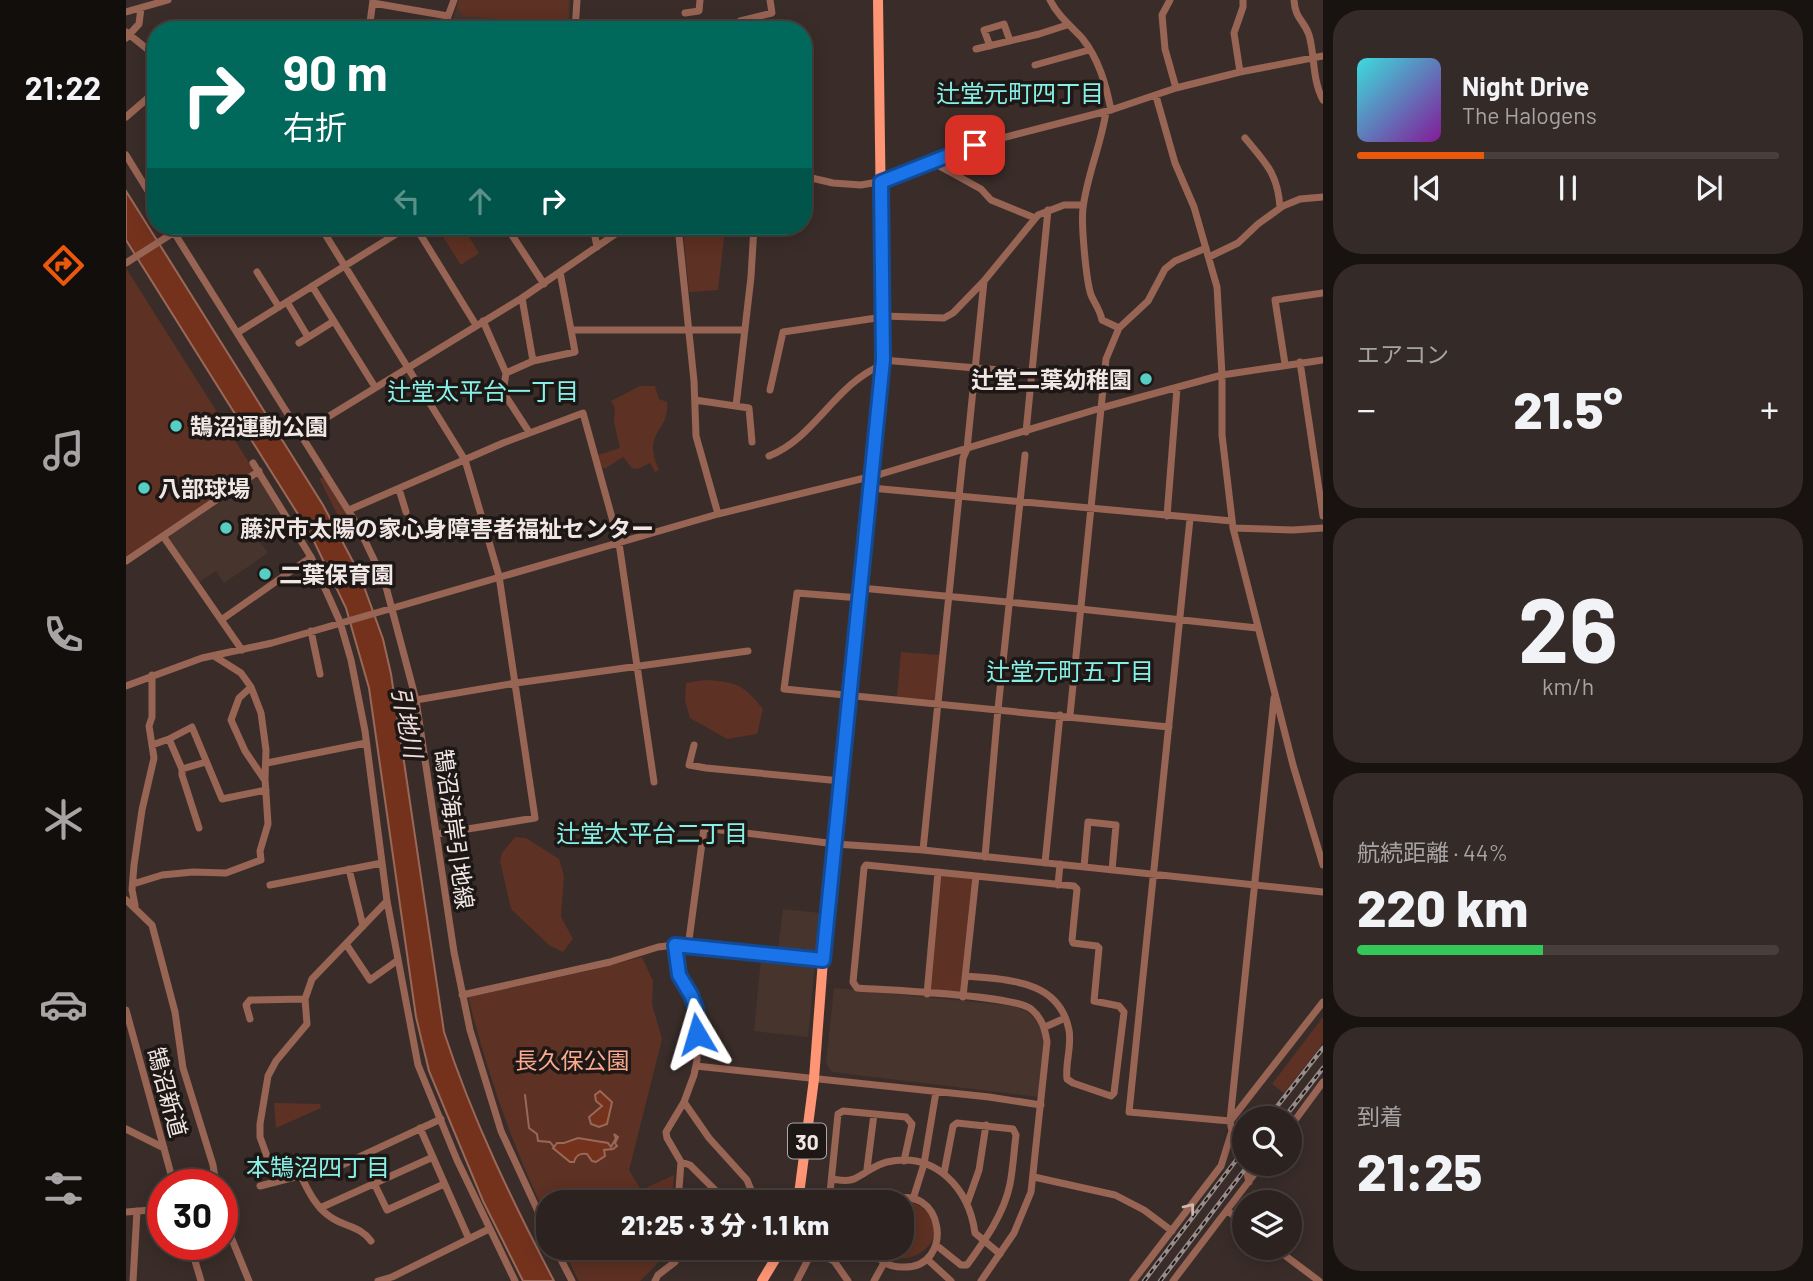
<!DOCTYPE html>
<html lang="ja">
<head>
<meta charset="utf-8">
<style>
	:root { --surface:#2c221f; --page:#342a28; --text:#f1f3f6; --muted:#a6a4a4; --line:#483f3d; --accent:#ea580c }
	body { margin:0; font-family:Barlow,"Noto Sans JP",sans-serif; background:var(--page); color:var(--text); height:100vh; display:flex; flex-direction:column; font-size:26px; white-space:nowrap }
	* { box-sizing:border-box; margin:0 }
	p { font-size:23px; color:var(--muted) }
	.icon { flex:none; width:38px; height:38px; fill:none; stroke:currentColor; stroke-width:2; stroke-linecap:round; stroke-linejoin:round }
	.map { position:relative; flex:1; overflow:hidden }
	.drawer { display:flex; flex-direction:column; gap:10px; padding:10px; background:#181311; width:490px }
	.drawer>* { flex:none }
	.hud { position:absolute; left:21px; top:21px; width:665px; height:214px; border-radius:28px; box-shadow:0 4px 18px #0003,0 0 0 2px var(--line); background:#00695c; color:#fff; overflow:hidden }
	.buttons { position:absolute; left:1106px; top:1106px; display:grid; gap:14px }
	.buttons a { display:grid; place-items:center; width:70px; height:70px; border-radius:50%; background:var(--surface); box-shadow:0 4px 18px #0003,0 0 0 2px var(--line); font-size:35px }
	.speed { position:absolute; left:21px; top:1169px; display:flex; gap:14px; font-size:35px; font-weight:700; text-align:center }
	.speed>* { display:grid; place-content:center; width:91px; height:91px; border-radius:50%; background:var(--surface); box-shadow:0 4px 18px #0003,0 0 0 2px var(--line); line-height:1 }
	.speed .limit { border:10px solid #d22; background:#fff; color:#111 }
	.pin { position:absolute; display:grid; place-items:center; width:60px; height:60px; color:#fff; margin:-30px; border-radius:14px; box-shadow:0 4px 10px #0006 }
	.me { position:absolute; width:77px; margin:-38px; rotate:353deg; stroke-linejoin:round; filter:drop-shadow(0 0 5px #0008) }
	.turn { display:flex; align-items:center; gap:24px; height:147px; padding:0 21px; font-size:32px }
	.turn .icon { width:91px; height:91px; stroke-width:2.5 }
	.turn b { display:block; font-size:49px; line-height:60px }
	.lanes { display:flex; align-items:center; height:66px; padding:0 21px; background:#0003; justify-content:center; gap:35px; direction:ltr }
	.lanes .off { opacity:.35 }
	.big { font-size:52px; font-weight:800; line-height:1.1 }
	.drawer .card { flex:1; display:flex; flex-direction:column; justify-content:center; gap:10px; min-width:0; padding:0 24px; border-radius:28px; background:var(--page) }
	.drawer .dial { align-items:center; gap:0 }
	.dial b { font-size:91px; line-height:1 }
	.song { display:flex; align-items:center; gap:21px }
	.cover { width:84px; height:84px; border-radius:10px; background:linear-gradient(135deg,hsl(180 70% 55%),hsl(290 70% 35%)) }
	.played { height:7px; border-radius:4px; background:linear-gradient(90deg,var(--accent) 30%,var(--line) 30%) }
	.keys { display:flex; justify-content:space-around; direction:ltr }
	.heat { display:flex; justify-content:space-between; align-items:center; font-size:38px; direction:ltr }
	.charge { height:10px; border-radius:5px; background:linear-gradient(90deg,#34c759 44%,var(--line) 0) }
	.trip { position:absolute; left:410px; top:1190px; width:378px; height:70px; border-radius:28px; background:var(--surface); box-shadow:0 4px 18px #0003,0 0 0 2px var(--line); font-weight:800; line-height:70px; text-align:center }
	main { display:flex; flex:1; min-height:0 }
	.dock { display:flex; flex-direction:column; width:126px; justify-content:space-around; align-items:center; background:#120e0c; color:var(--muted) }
	.dock .icon { width:49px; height:49px }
	.dock .current { color:var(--accent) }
	.dock b { font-size:32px; color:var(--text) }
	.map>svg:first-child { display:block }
	.built { fill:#47342d }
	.green { fill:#5d3123 }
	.water { fill:#74321d; stroke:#996859; stroke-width:2 }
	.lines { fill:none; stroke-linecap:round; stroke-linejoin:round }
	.stream { stroke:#996859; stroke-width:2 }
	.minor { stroke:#986454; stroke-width:7 }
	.major { stroke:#fe9574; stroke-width:10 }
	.rail-casing { stroke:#988d8a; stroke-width:4.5 }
	.rail { stroke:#1d1715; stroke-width:2; stroke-dasharray:5; stroke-linecap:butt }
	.oneway { stroke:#d1b9b2 }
	.route-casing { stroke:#114b97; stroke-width:18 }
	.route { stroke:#1a73e8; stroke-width:12 }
	.poi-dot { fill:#56cec4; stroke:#1d1715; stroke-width:2.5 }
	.labels { text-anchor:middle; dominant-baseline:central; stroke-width:7; stroke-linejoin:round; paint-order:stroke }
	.shield { fill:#1d1715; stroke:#b1a9a7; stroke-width:2 }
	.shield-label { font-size:21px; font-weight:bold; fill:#f0e7e5 }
	.poi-label { font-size:23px; font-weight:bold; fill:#f0e7e5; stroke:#1d1715; text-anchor:start }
	.street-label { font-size:23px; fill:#f0e7e5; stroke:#1d1715 }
	.park-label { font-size:23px; fill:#fbaa90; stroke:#1d1715 }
	.neighbourhood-label { font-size:24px; fill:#87f1e7; stroke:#1d1715 }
	.water-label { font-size:24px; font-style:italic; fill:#f2dcd6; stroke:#1d1715 }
</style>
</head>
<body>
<main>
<nav class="dock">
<b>21:22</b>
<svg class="icon current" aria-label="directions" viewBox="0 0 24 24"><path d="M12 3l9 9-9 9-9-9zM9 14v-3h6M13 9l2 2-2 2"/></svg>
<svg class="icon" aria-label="music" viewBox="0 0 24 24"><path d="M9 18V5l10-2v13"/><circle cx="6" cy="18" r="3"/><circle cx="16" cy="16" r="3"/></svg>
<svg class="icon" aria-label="phone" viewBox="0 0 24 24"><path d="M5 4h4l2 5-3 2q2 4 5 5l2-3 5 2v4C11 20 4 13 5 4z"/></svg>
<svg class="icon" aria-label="climate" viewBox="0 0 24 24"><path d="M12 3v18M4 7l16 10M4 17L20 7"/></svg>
<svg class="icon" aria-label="car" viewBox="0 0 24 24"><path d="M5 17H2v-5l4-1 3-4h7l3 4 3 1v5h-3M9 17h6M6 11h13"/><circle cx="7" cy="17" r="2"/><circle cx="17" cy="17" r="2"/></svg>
<svg class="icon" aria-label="filters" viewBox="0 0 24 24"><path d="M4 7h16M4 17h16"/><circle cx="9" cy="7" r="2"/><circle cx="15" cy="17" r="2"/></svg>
</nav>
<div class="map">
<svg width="1197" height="1281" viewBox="0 0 1197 1281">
	<rect width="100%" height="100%" fill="#3a2d29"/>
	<path class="built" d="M333 0H444L443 29 328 25 326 22Z
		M131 476 160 520 132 539 142 553 98 583 90 571 73 582 40 537Z
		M657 909 694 913 690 956 652 951Z
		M635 958 689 963 682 1037 628 1031Z
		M708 988 889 1006 900 1011 909 1019 916 1031 917 1044 912 1097 706 1072 700 1064Z"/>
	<path class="green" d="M333 0H443L442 22 426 27 382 26V20L336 15 331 7Z
		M310 226H336L353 253 335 265Z
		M572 227 599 229 592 290 563 292 557 230Z
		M0 268 127 469 126 472 0 559Z
		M514 386H529L533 399 541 402C544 433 515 430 533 470L529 472 524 463 512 469 506 468 497 457 480 468H476L472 455 494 448 488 422 489 408 485 401Z
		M193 478H202L236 534 220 532Z
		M775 652 814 655 809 700 771 697Z
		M578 680C610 682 616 683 637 709L631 734 601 739 564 718 559 700 560 683Z
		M389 837 400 838 433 859 438 876 435 917 447 939 437 952 424 946 385 909 374 861 376 853Z
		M812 872 850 876 837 997 801 994Z
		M516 957 527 981 526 1004 536 1039 503 1170 515 1190 548 1175 546 1202H422V1219C386 1147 362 1074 342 997L466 970Z
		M1197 1017V1043L1158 1093 1146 1084Z
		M148 1103 194 1104 195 1108 150 1128Z
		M784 1201C843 1228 783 1281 749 1248H775V1202Z
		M436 1248H541L529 1266 514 1281H453Z"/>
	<path class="water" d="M0 191 197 505 233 573 257 639 265 674 318 1032C346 1118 386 1201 428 1281H397L357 1201 303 1071 290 1017 243 688 220 608 185 535 0 240Z
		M474 1091 486 1102 481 1124 473 1127 465 1124 463 1117 476 1106 470 1101 469 1095Z
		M488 1134 492 1137 489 1143 491 1146 487 1149 478 1150 479 1156 470 1162 466 1161 461 1154C454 1153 450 1155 448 1162H444L427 1148 431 1143H438L452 1138 482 1143 485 1147 490 1138Z"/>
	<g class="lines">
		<path class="stream" d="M399 1095 403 1128 411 1134 412 1141 424 1142 428 1147"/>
		<path class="minor" d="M924 0C932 16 944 25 956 38 973 59 980 85 985 110
			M1044 0 1036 15 1039 49 1050 88
			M1168 0C1169 19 1178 20 1183 35 1189 55 1186 80 1197 100
			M247 3 322 16
			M0 12 42 0
			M559 13 573 11 574 0
			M317 29 347 30
			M243 30 247 0
			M317 30 328 0
			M449 30 451 0
			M613 30 614 21 646 13 644 0
			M0 32 30 56
			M0 38 13 24 15 8
			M864 46 858 30 878 24 884 41
			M850 49 913 34 941 25
			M909 65 963 50
			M1114 72 1108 33 1117 7V0
			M1030 96 1049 163 1068 207 1091 287 1096 375V435L1107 528 1167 765 1197 865
			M980 112C975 145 961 175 957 208 955 224 960 280 965 295 969 304 974 310 976 320L993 328
			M0 117 30 91
			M1119 138C1140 163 1152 174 1154 208
			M0 155 30 204
			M806 162 855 189 865 200 909 218
			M677 176 707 183 735 185 763 180 849 145 985 110 1050 88 1114 72 1197 56
			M44 226 232 526 259 583 290 700 328 952 344 1030 375 1131 422 1233
			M194 226 339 460 373 576 409 818 311 834
			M289 226 350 325
			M380 226 418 284
			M467 226 471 247
			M552 226 568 381 570 436 592 514
			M1083 257 1112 243 1132 224 1157 206 1174 199 1197 197
			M0 263 58 226
			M131 272 153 307
			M434 272 445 330H618
			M186 286 249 387
			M396 298 407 361
			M161 302 182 337
			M757 316 818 318 827 313 858 281 912 215 938 205H957
			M357 321 380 373 377 392 403 432
			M111 333 283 226
			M173 343 208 321
			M757 360 908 373
			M1174 362 1197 516
			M1159 364 1149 300 1197 293
			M380 373 407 361 449 352 445 330
			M644 390 657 332 757 317
			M569 400 623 408 626 442
			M610 406 625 277 628 226
			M900 432 922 210
			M174 434 396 298 501 226
			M643 456C689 438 709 384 756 365
			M127 463 185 557 214 622 225 660 239 731 261 901 292 1065 331 1160 389 1281
			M745 488 1106 521
			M273 489 280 512
			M223 510 377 443 457 413 493 543 528 782
			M1041 516 1051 388
			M1064 519 1003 1112 1104 1121
			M1107 528 1167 530 1197 528
			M37 536 116 650
			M0 561 133 471
			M735 588 954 609 1131 628
			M734 598 671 593 658 689 1043 727
			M95 620 185 557
			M185 631 194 674
			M0 686 76 658 146 643 592 514 755 474 975 408 1096 375 1197 360
			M125 687 113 698 105 720 119 751 138 779
			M290 700 390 683 622 651
			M944 715 980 359 993 328 1022 301 1039 269 1049 261 1080 248
			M43 739 56 769V775L73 828
			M26 745 43 739 66 727 96 799 140 790
			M568 745 563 765 580 768 715 781
			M141 763 240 743
			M56 769 80 762
			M797 850 833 496 837 458 841 449 858 281
			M859 857 872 709 899 455
			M919 863 934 715
			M958 867 962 822 990 825 986 870
			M223 869 237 926
			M7 884 36 875 67 872 100 873 135 860 134 851 142 824 139 779 140 750 135 713 125 687 115 673 88 656
			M144 885 256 863
			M932 885 934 864
			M0 900 26 925 49 1012 57 1068 87 1165 90 1185
			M9 905 6 890 8 865 16 810 28 758 23 726 26 717V675
			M220 944 244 980 272 960
			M549 945 553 975 565 995 570 1008 571 1034V1060L568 1075 558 1102 540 1132 541 1138 555 1162 552 1202
			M562 947 578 828 710 844 797 850 1197 892
			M840 976C881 980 933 979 943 1030 946 1047 939 1063 941 1079L947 1083 985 1096 988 1093 998 1012 993 1006 968 1001 973 948 971 946 947 943 946 940 951 889 948 886 850 876
			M801 994 812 872
			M336 995 484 962 532 947 549 945 697 960
			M837 997 850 876 740 865 738 868 727 982 731 988C761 990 888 995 905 1009 916 1018 919 1029 921 1042L905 1192 888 1233 855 1281
			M0 1010 48 1185
			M124 1019 120 1005 124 1000 179 999
			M919 1027 939 1018
			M570 1066 863 1097 915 1105
			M558 1102 583 1138 621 1180 630 1202
			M1105 1120 1197 1002
			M1164 1127 1197 1082
			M294 1128 343 1239
			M0 1129 38 1148
			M142 1159 134 1137V1124L142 1076 150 1061 181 1024 179 999 186 979 261 901
			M555 1162 564 1165 601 1202
			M741 1169 748 1114
			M175 1176C182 1191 191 1209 206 1218 220 1227 234 1226 245 1241
			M908 1177 989 1195 1018 1210 1046 1231
			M706 1179C713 1180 722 1182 728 1179 739 1174 748 1165 761 1162 810 1151 843 1189 849 1233L874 1254
			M1123 1182 1115 1146 1106 1131 1104 1121 1148 698
			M248 1183 261 1210 318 1184
			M134 1186 216 1165 315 1119
			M787 1199 798 1164 810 1092
			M842 1201 853 1170 860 1125
			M703 1202 712 1114 717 1111 780 1117 786 1124 778 1161
			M194 1208 307 1157
			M1102 1211 1118 1224
			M0 1212 37 1209
			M96 1215 123 1281
			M64 1244 75 1281
			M810 1245 835 1265H841C859 1240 878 1214 884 1184 887 1168 888 1151 890 1135L887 1129 831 1123 827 1126 818 1173
			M429 1248 446 1281
			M745 1248C752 1260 762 1267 776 1267 831 1270 818 1177 762 1202
			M1149 1248 1193 1281
			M687 1251 708 1261 722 1281
			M801 1259 825 1281
			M7 1281 11 1211
			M252 1281 266 1277 363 1229
			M529 1281 532 1275 549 1262 550 1248
			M671 1281 688 1248
			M748 1281 758 1263
			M1007 1281 1095 1166 1106 1131
			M1047 1281 1136 1164"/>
		<path class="major" d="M672 1202 688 1079 697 960 757 360 752 0
			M636 1281 656 1248"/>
		<g class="rail-casing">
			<path id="rail" d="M1142 1118 1197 1048
				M1158 1118 1197 1068
				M1018 1281 1118 1150
				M1034 1281 1123 1164"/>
		</g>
		<use href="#rail" class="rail"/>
	</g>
	<defs><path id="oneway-chevron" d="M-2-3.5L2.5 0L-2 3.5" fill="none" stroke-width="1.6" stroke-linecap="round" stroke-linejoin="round" transform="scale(1.75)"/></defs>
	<use class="oneway" href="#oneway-chevron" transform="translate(1064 1208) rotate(-52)"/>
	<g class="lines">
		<g class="route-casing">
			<path id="route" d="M571 1034 570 1008 565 995 553 975 549 945 697 960 757 360 755 182 849 145"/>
		</g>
		<use href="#route" class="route"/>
	</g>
	<g class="poi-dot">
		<circle cx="1020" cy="379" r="7"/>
		<circle cx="50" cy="426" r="7"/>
		<circle cx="18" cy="488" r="7"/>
		<circle cx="100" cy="528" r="7"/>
		<circle cx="139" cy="574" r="7"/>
	</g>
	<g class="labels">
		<rect class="shield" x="662" y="1123.5" width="38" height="35" rx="5"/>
		<g class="shield-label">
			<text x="681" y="1141">30</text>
		</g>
		<g class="poi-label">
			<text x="1006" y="379" text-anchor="end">辻堂二葉幼稚園</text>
			<text x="64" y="426">鵠沼運動公園</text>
			<text x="32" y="488">八部球場</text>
			<text x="114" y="528">藤沢市太陽の家心身障害者福祉センター</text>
			<text x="153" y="574">二葉保育園</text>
		</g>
		<g class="street-label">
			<text transform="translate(329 829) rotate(82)">鵠沼海岸引地線</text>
			<text transform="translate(42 1092) rotate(75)">鵠沼新道</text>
		</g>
		<g class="park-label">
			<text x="446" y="1060">長久保公園</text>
		</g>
		<g class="neighbourhood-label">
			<text x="894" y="92">辻堂元町四丁目</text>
			<text x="357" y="390">辻堂太平台一丁目</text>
			<text x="944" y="670">辻堂元町五丁目</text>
			<text x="526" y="832">辻堂太平台二丁目</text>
			<text x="192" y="1166">本鵠沼四丁目</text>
		</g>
		<g class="water-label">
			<text transform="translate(282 722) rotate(79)">引地川</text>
		</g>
	</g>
</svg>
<div class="buttons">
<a><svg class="icon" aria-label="search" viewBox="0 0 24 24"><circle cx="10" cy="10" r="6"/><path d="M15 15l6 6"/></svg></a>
<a><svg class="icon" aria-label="layers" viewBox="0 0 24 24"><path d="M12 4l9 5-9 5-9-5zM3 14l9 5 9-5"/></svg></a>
</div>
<div class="speed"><div class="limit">30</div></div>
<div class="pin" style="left:849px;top:145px;background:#d93025"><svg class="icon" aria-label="arrive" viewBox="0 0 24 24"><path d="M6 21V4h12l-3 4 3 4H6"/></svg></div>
<svg class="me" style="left:571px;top:1034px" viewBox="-20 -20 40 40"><path d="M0-17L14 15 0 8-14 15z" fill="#1a73e8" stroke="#fff" stroke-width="4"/></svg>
<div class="trip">21:25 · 3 分 · 1.1 km</div>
<div class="hud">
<div class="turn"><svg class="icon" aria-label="right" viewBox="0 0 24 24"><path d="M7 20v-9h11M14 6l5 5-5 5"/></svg><div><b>90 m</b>右折</div></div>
<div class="lanes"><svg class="icon off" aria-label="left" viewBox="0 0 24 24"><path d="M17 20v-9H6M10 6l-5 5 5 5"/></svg><svg class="icon off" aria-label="ahead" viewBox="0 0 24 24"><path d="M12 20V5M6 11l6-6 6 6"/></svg><svg class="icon" aria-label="right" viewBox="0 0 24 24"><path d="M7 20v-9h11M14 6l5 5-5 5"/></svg></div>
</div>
</div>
<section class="drawer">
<div class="card">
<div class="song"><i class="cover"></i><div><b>Night Drive</b><p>The Halogens</p></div></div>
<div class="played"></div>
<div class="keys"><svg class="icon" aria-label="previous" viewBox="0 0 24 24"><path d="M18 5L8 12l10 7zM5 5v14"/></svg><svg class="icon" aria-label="pause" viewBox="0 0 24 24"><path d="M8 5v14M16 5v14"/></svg><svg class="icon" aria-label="next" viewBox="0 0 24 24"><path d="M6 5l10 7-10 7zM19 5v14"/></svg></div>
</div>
<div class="card"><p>エアコン</p>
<div class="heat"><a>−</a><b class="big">21.5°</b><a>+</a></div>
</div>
<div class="card dial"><b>26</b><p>km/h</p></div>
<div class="card"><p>航続距離 · 44%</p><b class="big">220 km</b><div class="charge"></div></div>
<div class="card"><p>到着</p><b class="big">21:25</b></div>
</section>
</main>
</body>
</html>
